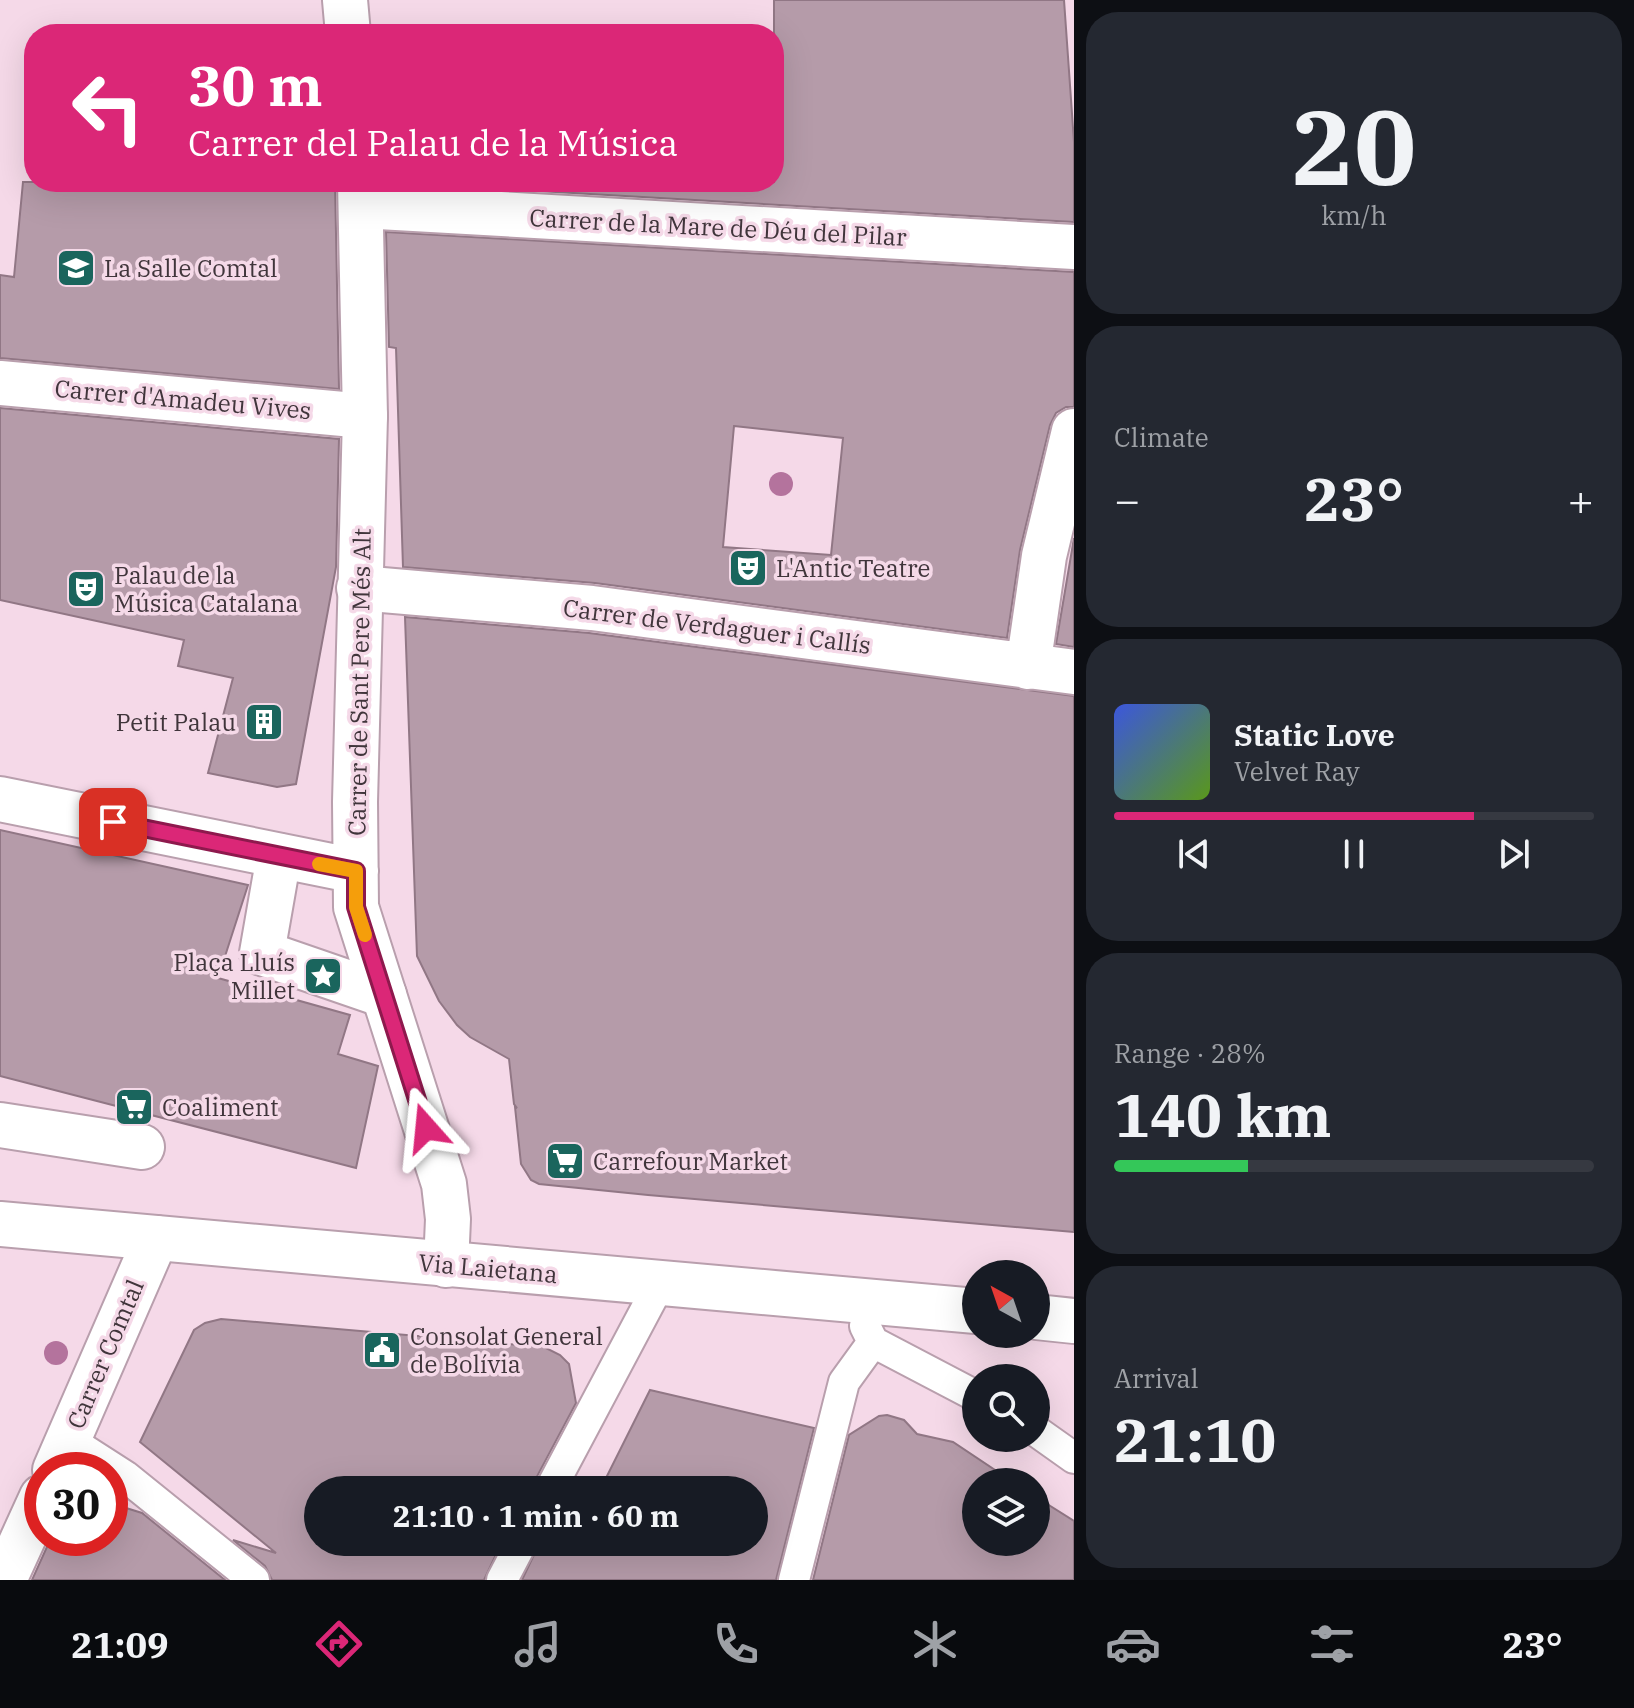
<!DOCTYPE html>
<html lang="en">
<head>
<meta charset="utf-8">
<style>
	:root { --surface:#171b24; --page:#242831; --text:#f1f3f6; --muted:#9ea1a6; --line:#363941; --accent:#db2777 }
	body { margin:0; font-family:"IBM Plex Serif",serif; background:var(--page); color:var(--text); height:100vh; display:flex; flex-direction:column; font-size:30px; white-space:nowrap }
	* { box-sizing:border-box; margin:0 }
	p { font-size:26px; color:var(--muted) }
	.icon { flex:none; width:44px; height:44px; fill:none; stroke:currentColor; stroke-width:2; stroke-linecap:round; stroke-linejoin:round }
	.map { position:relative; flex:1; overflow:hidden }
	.sheet { display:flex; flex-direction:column; gap:12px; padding:12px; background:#0d0f14; width:560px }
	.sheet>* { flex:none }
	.top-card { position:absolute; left:24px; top:24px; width:760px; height:168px; border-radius:32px; box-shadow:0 8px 32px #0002; background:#db2777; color:#fff; overflow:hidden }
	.needle { width:52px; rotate:320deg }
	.buttons { position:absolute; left:962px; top:1260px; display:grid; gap:16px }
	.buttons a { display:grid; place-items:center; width:88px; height:88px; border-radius:50%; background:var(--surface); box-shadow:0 8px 32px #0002; font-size:40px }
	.speed { position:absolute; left:24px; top:1452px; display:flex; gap:16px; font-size:40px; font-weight:700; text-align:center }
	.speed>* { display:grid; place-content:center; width:104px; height:104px; border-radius:50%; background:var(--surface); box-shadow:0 8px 32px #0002; line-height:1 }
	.speed .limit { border:12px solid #d22; background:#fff; color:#111 }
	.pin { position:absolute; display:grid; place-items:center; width:68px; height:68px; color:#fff; margin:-34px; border-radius:16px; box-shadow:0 4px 12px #0006 }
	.me { position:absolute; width:88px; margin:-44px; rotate:342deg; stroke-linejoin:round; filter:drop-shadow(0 0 6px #0008) }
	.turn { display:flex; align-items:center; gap:28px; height:168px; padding:0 32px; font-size:36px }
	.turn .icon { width:104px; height:104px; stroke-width:2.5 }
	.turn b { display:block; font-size:56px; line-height:68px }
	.big { font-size:60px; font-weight:700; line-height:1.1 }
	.sheet .widget { flex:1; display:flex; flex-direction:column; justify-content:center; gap:12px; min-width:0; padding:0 28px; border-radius:32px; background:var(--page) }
	.sheet .dial { align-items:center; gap:0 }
	.dial b { font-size:104px; line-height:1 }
	.song { display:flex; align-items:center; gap:24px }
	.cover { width:96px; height:96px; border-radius:12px; background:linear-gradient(135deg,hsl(230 70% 55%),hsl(90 70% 35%)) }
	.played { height:8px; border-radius:4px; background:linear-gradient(90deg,var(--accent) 75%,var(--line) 75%) }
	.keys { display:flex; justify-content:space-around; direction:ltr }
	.heat { display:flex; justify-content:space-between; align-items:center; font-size:44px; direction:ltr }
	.charge { height:12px; border-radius:6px; background:linear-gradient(90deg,#34c759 28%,var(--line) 0) }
	.trip { position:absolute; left:304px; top:1476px; width:464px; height:80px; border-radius:40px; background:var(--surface); box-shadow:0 8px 32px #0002; font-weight:700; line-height:80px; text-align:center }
	.tab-bar { display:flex; height:128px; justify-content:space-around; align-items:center; background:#090b0e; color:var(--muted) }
	.tab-bar .icon { width:56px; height:56px }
	.tab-bar .selected { color:var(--accent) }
	.tab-bar b { font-size:36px; color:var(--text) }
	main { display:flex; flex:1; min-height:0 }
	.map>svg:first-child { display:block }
	.building { fill:#b59ba9; stroke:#917785; stroke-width:2; fill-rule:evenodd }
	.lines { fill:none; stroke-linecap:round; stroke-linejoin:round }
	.service-casing { stroke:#b99fad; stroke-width:34 }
	.pedestrian-casing { stroke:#b99fad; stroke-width:48 }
	.minor-casing { stroke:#b99fad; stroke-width:48 }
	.secondary-casing { stroke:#b99fad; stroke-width:48 }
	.service { stroke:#fff; stroke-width:30 }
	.pedestrian { stroke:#fff; stroke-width:44 }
	.minor { stroke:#fff; stroke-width:44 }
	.secondary { stroke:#fff; stroke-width:44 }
	.tree { fill:#b4739d }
	.route-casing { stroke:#8e194d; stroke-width:20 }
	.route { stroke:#db2777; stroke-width:14 }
	.slow { stroke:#f59e0b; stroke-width:14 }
	.labels { text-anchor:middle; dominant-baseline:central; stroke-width:7; stroke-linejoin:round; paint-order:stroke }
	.street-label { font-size:24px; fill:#40353b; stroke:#f5d9e8 }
	.poi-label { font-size:24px; fill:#40353b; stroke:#f5d9e8; text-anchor:start }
</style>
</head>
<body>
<main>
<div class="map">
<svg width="1074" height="1580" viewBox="0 0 1074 1580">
	<rect width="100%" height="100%" fill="#f5d9e8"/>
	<path class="building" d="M774 0H1064L1074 142V222L385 182H774Z
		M23 182H335L339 389 0 358V275L14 277Z
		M386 232 1074 272V407H1066L1056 413 1050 425 1020 550 1007 638 595 583 403 567 396 348 389 347ZM734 426 843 438 831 555 723 547Z
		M0 408 339 439 336 567 296 784 277 787 208 773 233 678 178 666 184 640 0 600Z
		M1074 538V647L1056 644Z
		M405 617 589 633 1074 696V1232L648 1195 539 1184 531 1180 521 1164 515 1107 517 1108 514 1104 509 1059 470 1037 457 1025 439 1001 417 956Z
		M0 830 248 885 218 978 350 1015 338 1054 378 1066 356 1168 0 1076Z
		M221 1319 544 1347 560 1355 569 1364 576 1403 534 1482 532 1490H318V1542H502L484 1580H272L265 1566 233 1540 276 1553 140 1442 194 1330 205 1323Z
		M650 1390 814 1428 776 1580H522L540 1542H754V1490H600Z
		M887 1415 904 1420 917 1434 953 1442 1013 1482H976V1542H1036V1497L1074 1521V1580H813L849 1435 879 1416Z
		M110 1503 142 1513 225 1580H32L51 1538H110Z"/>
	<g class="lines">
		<g class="service-casing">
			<path id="service" d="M865 1326 873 1342 976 1396
				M1036 1431 1074 1458
				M69 1440 125 1476 254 1580
				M550 1490 661 1281
				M502 1580 522 1542
				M794 1580 844 1382 873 1342"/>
		</g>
		<g class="pedestrian-casing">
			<path id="pedestrian" d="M361 206 1074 247
				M0 383 365 416
				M359 588 592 608 1074 672
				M1028 667 1044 556 1074 431
				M279 856 262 953 384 995
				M0 1125 142 1147
				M55 1470 156 1238
				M4 1580 42 1497"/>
		</g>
		<g class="minor-casing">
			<path id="minor" d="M345 0 348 34
				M360 182 365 416 355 802 356 907 444 1184 448 1219 446 1265
				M0 799 356 871"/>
		</g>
		<g class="secondary-casing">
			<path id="secondary" d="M0 1224 976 1311
				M1036 1317 1074 1321"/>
		</g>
		<use href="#service" class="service"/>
		<use href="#pedestrian" class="pedestrian"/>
		<use href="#minor" class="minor"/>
		<use href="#secondary" class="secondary"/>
	</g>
	<g class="tree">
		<circle cx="781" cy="484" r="12"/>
		<circle cx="56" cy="1353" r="12"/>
	</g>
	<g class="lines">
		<g class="route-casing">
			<path id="route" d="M113 822 356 871V907L426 1128"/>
		</g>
		<use href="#route" class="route"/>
		<path class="slow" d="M319 864 356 871V907L365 935"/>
	</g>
	<defs>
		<g id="school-square" transform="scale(2)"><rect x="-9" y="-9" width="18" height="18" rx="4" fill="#1a655d" stroke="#f5d9e8"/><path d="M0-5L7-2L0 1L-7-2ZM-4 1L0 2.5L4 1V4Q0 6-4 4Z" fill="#fff"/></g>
		<g id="theatre-square" transform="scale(2)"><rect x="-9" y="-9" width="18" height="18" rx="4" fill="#1a655d" stroke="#f5d9e8"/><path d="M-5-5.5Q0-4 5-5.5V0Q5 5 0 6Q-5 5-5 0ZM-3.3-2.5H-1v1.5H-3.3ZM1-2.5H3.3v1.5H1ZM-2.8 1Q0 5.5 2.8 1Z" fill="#fff"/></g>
		<g id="building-square" transform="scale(2)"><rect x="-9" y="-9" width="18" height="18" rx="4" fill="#1a655d" stroke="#f5d9e8"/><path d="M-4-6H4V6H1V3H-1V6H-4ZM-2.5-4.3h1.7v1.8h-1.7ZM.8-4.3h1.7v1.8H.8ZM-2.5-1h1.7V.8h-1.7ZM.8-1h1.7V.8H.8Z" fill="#fff"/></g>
		<g id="sight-square" transform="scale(2)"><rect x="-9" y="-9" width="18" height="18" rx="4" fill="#1a655d" stroke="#f5d9e8"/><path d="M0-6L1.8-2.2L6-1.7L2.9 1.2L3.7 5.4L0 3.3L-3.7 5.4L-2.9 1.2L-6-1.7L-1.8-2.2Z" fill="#fff"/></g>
		<g id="supermarket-square" transform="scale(2)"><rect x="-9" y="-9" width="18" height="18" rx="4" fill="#1a655d" stroke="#f5d9e8"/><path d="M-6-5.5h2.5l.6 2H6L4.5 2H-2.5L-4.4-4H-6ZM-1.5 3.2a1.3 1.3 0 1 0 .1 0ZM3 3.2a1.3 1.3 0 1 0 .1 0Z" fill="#fff"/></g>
		<g id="civic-square" transform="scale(2)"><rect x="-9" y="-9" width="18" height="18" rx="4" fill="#1a655d" stroke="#f5d9e8"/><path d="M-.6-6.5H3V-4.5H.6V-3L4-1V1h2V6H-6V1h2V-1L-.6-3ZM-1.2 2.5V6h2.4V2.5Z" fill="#fff"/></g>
	</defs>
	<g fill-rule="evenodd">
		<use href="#school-square" x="76" y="268"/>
		<use href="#theatre-square" x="748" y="568"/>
		<use href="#theatre-square" x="86" y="589"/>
		<use href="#building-square" x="264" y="722"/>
		<use href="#sight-square" x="323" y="976"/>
		<use href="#supermarket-square" x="134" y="1107"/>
		<use href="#supermarket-square" x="565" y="1161"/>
		<use href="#civic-square" x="382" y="1350"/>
	</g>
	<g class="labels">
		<g class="street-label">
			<text transform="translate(718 227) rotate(3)">Carrer de la Mare de Déu del Pilar</text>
			<text transform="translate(183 399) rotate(5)">Carrer d'Amadeu Vives</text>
			<text transform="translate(717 626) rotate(7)">Carrer de Verdaguer i Callís</text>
			<text transform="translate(359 682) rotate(-89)">Carrer de Sant Pere Més Alt</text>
			<text transform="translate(488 1268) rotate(5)">Via Laietana</text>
			<text transform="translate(105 1354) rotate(-67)">Carrer Comtal</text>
		</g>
		<g class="poi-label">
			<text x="104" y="268">La Salle Comtal</text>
			<text x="776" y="568">L'Antic Teatre</text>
			<text x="114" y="575">Palau de la<tspan x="114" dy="28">Música Catalana</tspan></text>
			<text x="236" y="722" text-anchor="end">Petit Palau</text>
			<text x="295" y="962" text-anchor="end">Plaça Lluís<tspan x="295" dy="28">Millet</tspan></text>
			<text x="162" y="1107">Coaliment</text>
			<text x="593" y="1161">Carrefour Market</text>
			<text x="410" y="1336">Consolat General<tspan x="410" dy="28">de Bolívia</tspan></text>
		</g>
	</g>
</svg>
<div class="buttons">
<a><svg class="needle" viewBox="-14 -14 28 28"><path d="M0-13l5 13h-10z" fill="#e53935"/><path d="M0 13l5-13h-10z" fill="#9ea1a6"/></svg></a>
<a><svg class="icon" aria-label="search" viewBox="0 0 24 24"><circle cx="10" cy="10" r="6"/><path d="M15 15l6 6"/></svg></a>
<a><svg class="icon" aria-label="layers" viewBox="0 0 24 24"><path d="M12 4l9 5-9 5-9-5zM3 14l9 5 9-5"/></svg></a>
</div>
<div class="speed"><div class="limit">30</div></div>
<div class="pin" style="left:113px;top:822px;background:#d93025"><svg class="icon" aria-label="arrive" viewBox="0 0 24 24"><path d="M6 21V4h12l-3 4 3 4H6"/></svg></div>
<svg class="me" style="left:426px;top:1128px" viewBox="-20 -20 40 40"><path d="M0-17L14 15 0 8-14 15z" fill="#db2777" stroke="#fff" stroke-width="4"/></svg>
<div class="trip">21:10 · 1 min · 60 m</div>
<div class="top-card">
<div class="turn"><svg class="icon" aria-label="left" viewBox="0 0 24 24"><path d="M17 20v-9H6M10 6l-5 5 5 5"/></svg><div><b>30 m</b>Carrer del Palau de la Música</div></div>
</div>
</div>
<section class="sheet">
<div class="widget dial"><b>20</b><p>km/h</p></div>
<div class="widget"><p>Climate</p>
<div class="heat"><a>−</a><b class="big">23°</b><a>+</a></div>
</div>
<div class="widget">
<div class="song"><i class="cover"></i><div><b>Static Love</b><p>Velvet Ray</p></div></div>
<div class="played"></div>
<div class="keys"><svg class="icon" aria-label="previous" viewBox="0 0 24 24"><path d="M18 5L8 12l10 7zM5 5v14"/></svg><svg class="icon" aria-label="pause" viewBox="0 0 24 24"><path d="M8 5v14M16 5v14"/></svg><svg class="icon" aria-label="next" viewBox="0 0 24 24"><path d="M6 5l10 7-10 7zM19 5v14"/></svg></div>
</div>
<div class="widget"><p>Range · 28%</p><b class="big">140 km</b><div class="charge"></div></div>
<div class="widget"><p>Arrival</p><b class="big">21:10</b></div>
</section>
</main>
<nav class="tab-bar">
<b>21:09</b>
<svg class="icon selected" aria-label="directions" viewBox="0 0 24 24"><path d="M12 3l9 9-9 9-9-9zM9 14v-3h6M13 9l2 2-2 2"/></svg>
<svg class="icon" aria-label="music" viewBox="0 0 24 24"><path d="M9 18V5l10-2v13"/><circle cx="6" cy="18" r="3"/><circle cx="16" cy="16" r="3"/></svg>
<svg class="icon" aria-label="phone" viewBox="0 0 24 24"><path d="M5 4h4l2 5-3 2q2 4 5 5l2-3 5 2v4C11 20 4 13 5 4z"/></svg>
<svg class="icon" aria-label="climate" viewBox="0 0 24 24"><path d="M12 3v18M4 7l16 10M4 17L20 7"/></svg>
<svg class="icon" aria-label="car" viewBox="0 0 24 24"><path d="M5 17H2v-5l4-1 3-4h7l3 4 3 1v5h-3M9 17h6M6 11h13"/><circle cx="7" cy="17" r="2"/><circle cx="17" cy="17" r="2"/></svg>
<svg class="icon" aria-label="filters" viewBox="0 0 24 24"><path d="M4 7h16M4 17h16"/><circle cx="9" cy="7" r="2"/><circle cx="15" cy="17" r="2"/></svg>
<b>23°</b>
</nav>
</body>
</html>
